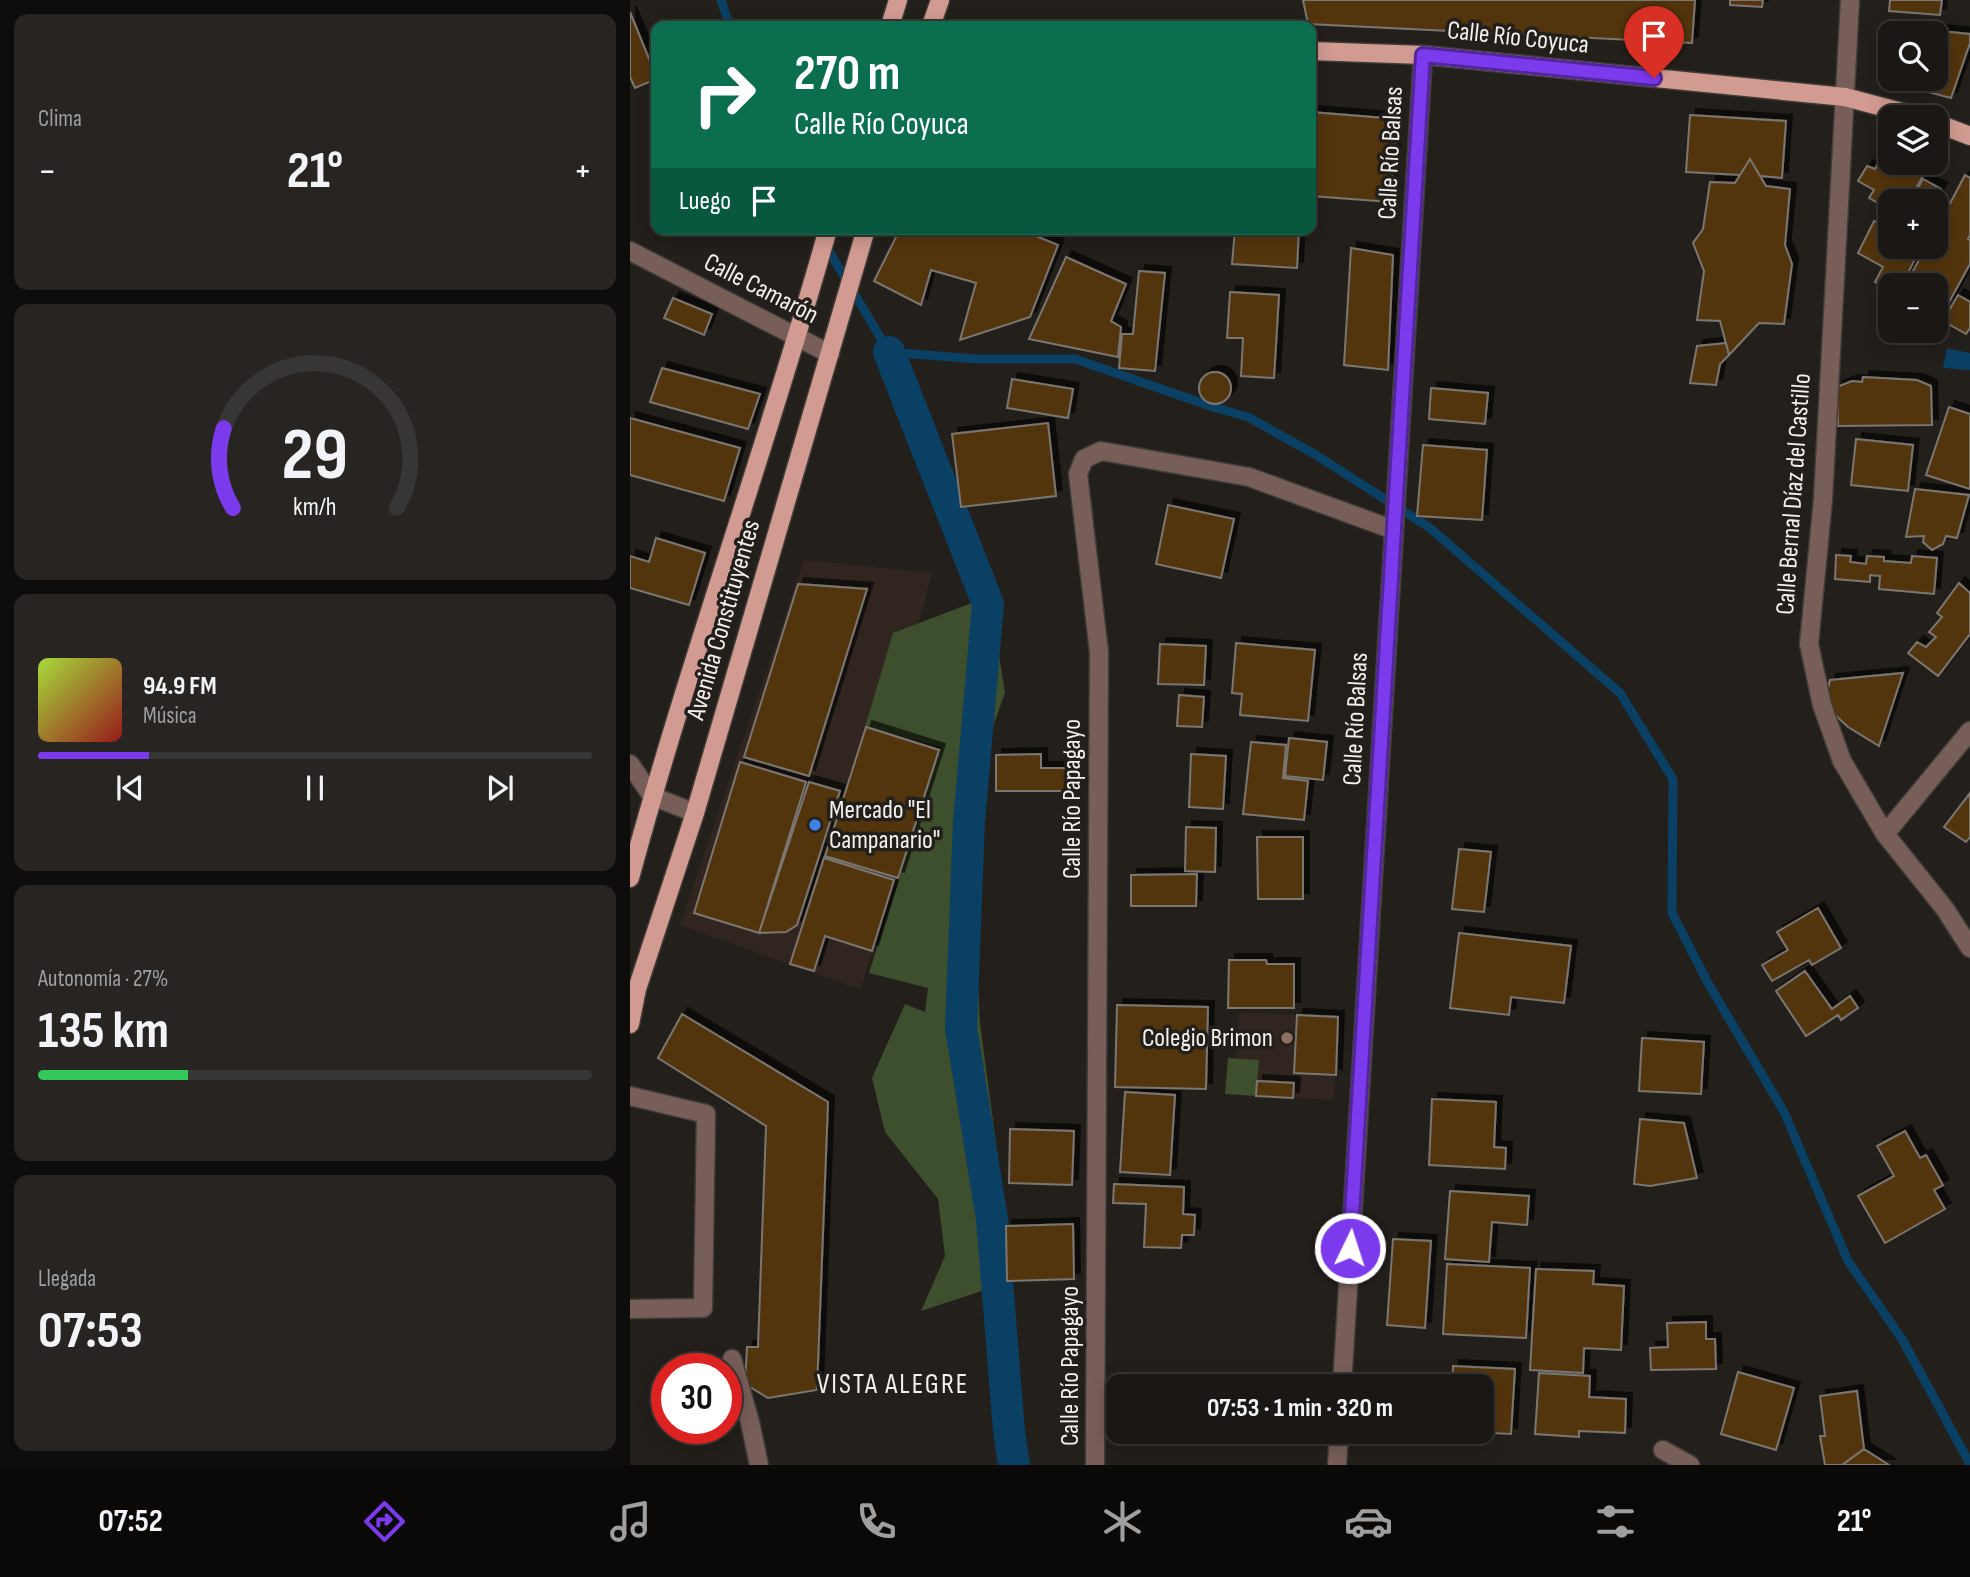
<!DOCTYPE html>
<html lang="es">
<head>
<meta charset="utf-8">
<style>
	:root { --surface:#1a1714; --page:#272422; --text:#f1f3f6; --muted:#9f9fa0; --line:#383634; --accent:#7c3aed }
	body { margin:0; font-family:"Sofia Sans Condensed",sans-serif; background:var(--page); color:var(--text); height:100vh; display:flex; flex-direction:column; font-size:26px; white-space:nowrap }
	* { box-sizing:border-box; margin:0 }
	p { font-size:23px; color:var(--muted) }
	.icon { flex:none; width:38px; height:38px; fill:none; stroke:currentColor; stroke-width:2; stroke-linecap:round; stroke-linejoin:round }
	.map { position:relative; flex:1; overflow:hidden }
	.sheet { display:flex; flex-direction:column; gap:14px; padding:14px; background:#0e0d0b; width:630px }
	.sheet>* { flex:none }
	.hud { position:absolute; left:21px; top:21px; width:665px; height:214px; border-radius:14px; box-shadow:0 4px 18px #0003,0 0 0 2px var(--line); background:#0b6e4f; color:#fff; overflow:hidden }
	.tools { position:absolute; left:1248px; top:21px; display:grid; gap:14px }
	.tools a { display:grid; place-items:center; width:70px; height:70px; border-radius:14px; background:var(--surface); box-shadow:0 4px 18px #0003,0 0 0 2px var(--line); font-size:35px }
	.speed { position:absolute; left:21px; top:1353px; display:flex; gap:14px; font-size:35px; font-weight:700; text-align:center }
	.speed>* { display:grid; place-content:center; width:91px; height:91px; border-radius:50%; background:var(--surface); box-shadow:0 4px 18px #0003,0 0 0 2px var(--line); line-height:1 }
	.speed .limit { border:10px solid #d22; background:#fff; color:#111 }
	.pin { position:absolute; display:grid; place-items:center; width:60px; height:60px; color:#fff; margin:-72px -30px; border-radius:50% 50% 50% 0; rotate:-45deg; box-shadow:0 0 7px #0007 }
	.pin .icon { rotate:45deg }
	.me { position:absolute; width:77px; margin:-38px; rotate:4deg; stroke-linejoin:round; filter:drop-shadow(0 0 5px #0008) }
	.turn { display:flex; align-items:center; gap:24px; height:147px; padding:0 28px; font-size:32px }
	.turn .icon { width:91px; height:91px; stroke-width:2.5 }
	.turn b { display:block; font-size:49px; line-height:60px }
	.then { display:flex; align-items:center; height:66px; padding:0 28px; background:#0003; gap:14px; font-size:26px }
	.big { font-size:52px; font-weight:700; line-height:1.1 }
	.sheet .tile { flex:1; display:flex; flex-direction:column; justify-content:center; gap:10px; min-width:0; padding:0 24px; border-radius:14px; background:var(--page) }
	.sheet .dial { align-items:center; gap:0 }
	.dial svg { height:182px; overflow:visible; fill:none; stroke:var(--line); stroke-width:7; stroke-linecap:round; text-anchor:middle }
	.dial text { fill:var(--text); stroke:none }
	.song { display:flex; align-items:center; gap:21px }
	.cover { width:84px; height:84px; border-radius:10px; background:linear-gradient(135deg,hsl(80 70% 55%),hsl(0 70% 35%)) }
	.played { height:7px; border-radius:4px; background:linear-gradient(90deg,var(--accent) 20%,var(--line) 20%) }
	.keys { display:flex; justify-content:space-around; direction:ltr }
	.heat { display:flex; justify-content:space-between; align-items:center; font-size:38px; direction:ltr }
	.charge { height:10px; border-radius:5px; background:linear-gradient(90deg,#34c759 27%,var(--line) 0) }
	.trip { position:absolute; left:476px; top:1374px; width:388px; height:70px; border-radius:14px; background:var(--surface); box-shadow:0 4px 18px #0003,0 0 0 2px var(--line); font-weight:700; line-height:70px; text-align:center }
	.tabs { display:flex; height:112px; justify-content:space-around; align-items:center; background:#0a0908; color:var(--muted) }
	.tabs .icon { width:49px; height:49px }
	.tabs .on { color:var(--accent) }
	.tabs b { font-size:32px; color:var(--text) }
	main { display:flex; flex:1; min-height:0 }
	.map>svg:first-child { display:block }
	.built { fill:#30261f }
	.green { fill:#3d4f2d }
	.water { fill:#094063 }
	.lines { fill:none; stroke-linecap:round; stroke-linejoin:round }
	.stream { stroke:#094063; stroke-width:9 }
	.canal { stroke:#094063; stroke-width:32 }
	.building { fill:#523611; stroke:#7b7671; stroke-width:2; filter:url(#shadow) }
	.minor-casing { stroke:#403c38; stroke-width:21 }
	.major-casing { stroke:#403c38; stroke-width:21 }
	.minor { stroke:#785e58; stroke-width:18 }
	.major { stroke:#d29b91; stroke-width:18 }
	.route-casing { stroke:#51269a; stroke-width:18 }
	.route { stroke:#7c3aed; stroke-width:12 }
	.shop-dot { fill:#3f7fe0; stroke:#231f1b; stroke-width:2.5 }
	.education-dot { fill:#8d6e63; stroke:#231f1b; stroke-width:2.5 }
	.labels { text-anchor:middle; dominant-baseline:central; stroke-width:7; stroke-linejoin:round; paint-order:stroke }
	.street-label { font-size:26px; fill:#f3f0ed; stroke:#231f1b }
	.poi-label { font-size:26px; fill:#f3f0ed; stroke:#231f1b; text-anchor:start }
	.neighbourhood-label { font-size:28px; letter-spacing:2px; fill:#f3f0ed; stroke:#231f1b }
</style>
</head>
<body>
<main>
<section class="sheet">
<div class="tile"><p>Clima</p>
<div class="heat"><a>−</a><b class="big">21°</b><a>+</a></div>
</div>
<div class="tile dial"><svg viewBox="0 0 100 80">
<path d="M14 69A42 42 0 1 1 86 69"/>
<path d="M14 69A42 42 0 0 1 10 34" stroke="#7c3aed"/>
<text x="50" y="56" font-size="32" font-weight="700">29</text>
<text x="50" y="72" font-size="11">km/h</text>
</svg></div>
<div class="tile">
<div class="song"><i class="cover"></i><div><b>94.9 FM</b><p>Música</p></div></div>
<div class="played"></div>
<div class="keys"><svg class="icon" aria-label="previous" viewBox="0 0 24 24"><path d="M18 5L8 12l10 7zM5 5v14"/></svg><svg class="icon" aria-label="pause" viewBox="0 0 24 24"><path d="M8 5v14M16 5v14"/></svg><svg class="icon" aria-label="next" viewBox="0 0 24 24"><path d="M6 5l10 7-10 7zM19 5v14"/></svg></div>
</div>
<div class="tile"><p>Autonomía · 27%</p><b class="big">135 km</b><div class="charge"></div></div>
<div class="tile"><p>Llegada</p><b class="big">07:53</b></div>
</section>
<div class="map">
<svg width="1340" height="1465" viewBox="0 0 1340 1465">
	<defs>
		<filter id="shadow"><feDropShadow dx="6" dy="-6" stdDeviation="0" flood-color="#0009"/></filter>
	</defs>
	<rect width="100%" height="100%" fill="#231f1b"/>
	<path class="built" d="M174 560 302 573 267 707 321 725 242 951 231 990 50 925Z
		M609 1012 708 1017 704 1100 595 1094 598 1058H606Z"/>
	<path class="green" d="M360 596 375 693 357 743 342 864 350 1023 374 1203 361 1288 291 1311 315 1256 308 1199 255 1132 242 1078 275 1004 295 1012 298 988 239 973 311 747 235 727 263 633Z
		M598 1058 629 1060 626 1096 595 1094Z"/>
	<path class="water" d="M1317 348 1340 353V370L1313 368Z"/>
	<g class="lines">
		<path class="stream" d="M91 0 100 26
			M186 229 259 352 346 359H445L583 407 618 417 686 455 800 528 990 693 1043 779 1042 913 1078 983 1154 1112 1218 1261 1272 1339 1340 1464"/>
		<path class="canal" d="M259 352 358 604 339 822 331 1028 362 1219 379 1431 384 1465"/>
	</g>
	<path class="building" d="M673 0H1065L1062 43 678 24Z
		M1100 0H1133L1132 7 1100 5Z
		M1260 0H1312L1310 15 1259 11Z
		M0 12 26 76V79L5 88 0 77Z
		M1262 26 1340 34V43L1321 98 1250 79 1260 34V79H1306V33H1260Z
		M681 112 767 119 760 202 681 196Z
		M1060 115 1156 121 1152 178 1130 176 1120 159 1110 175 1056 172Z
		M1260 155V163H1279L1295 172 1279 201H1260V210L1239 198 1244 190 1228 181 1237 166 1245 169 1249 162 1256 165Z
		M1120 159 1136 186 1160 189 1155 245 1162 264 1154 324 1129 323 1099 355 1090 321 1067 320 1074 271 1063 243 1073 229 1080 182 1105 183Z
		M1335 175 1340 178V235L1338 239 1340 240V264L1318 304 1306 297V285H1283L1277 282 1296 247H1306V230Z
		M1293 179 1311 189 1304 201H1281Z
		M1244 221 1260 229V247H1291L1272 285H1260V289L1245 282 1253 267 1228 253Z
		M270 229H389L428 245 400 317 330 340 346 283 301 270 291 305 244 281Z
		M605 229H669L667 268 602 264Z
		M721 248 763 255 758 370 714 365Z
		M436 257 496 284 481 321 491 327 488 357 399 339Z
		M509 271 535 273 525 371 489 368 492 334H503Z
		M600 292 649 295 644 378 611 376 613 338H597Z
		M1328 295 1340 302V328L1336 334 1313 321Z
		M43 298 82 314 74 335 34 318Z
		M1096 343 1099 355 1090 364 1086 385 1060 383 1067 346Z
		M32 368 130 394 118 429 20 402Z
		M569 388a16 16 0 1 1 32 0a16 16 0 1 1-32 0Z
		M1233 377 1287 380 1301 386 1302 425 1208 426 1207 387 1222 381 1232 382Z
		M382 379 443 389 438 418 377 408Z
		M801 388 858 393 855 424 799 419Z
		M1319 407 1340 414V489L1296 475Z
		M0 418 110 448 94 501 0 475Z
		M418 423 426 496 331 507 322 434Z
		M1226 439 1283 445 1278 491 1221 485Z
		M793 445 857 450 852 520 787 516Z
		M1285 489 1339 495 1327 538 1316 536 1313 544 1302 550 1293 542 1294 536 1276 537Z
		M538 505 604 519 591 578 526 564Z
		M26 538 75 553 59 605 0 588V556L19 562Z
		M1206 555 1221 556 1220 562 1236 564 1237 556 1254 557V561L1281 563 1282 556 1307 558 1304 594 1249 589 1250 576 1240 575V582L1205 579Z
		M1329 583 1340 593V634L1308 676 1278 653 1287 642 1296 647 1306 637 1299 632 1312 617 1307 613Z
		M168 584 237 589 179 776 114 757Z
		M606 643 685 650 678 721 610 715 612 694 602 693Z
		M530 644 576 646 574 685 528 684Z
		M1273 673 1249 746 1218 727 1204 714 1196 697 1200 680Z
		M549 695 574 697 572 727 547 726Z
		M236 727 309 750 268 878 195 856Z
		M659 738 697 742 693 780 655 776Z
		M621 742 656 745 653 778 678 781 674 820 613 814Z
		M411 754V768H441V791H366V755Z
		M561 754 596 756 593 809 559 807Z
		M110 762 176 782 129 933 64 913Z
		M179 782 210 791 167 925 156 932 129 933Z
		M1340 793V837L1336 842 1314 827Z
		M556 827 586 828 585 872 555 871Z
		M627 837H673V899H628Z
		M829 849 861 852 854 912 822 909Z
		M194 858 264 880 242 951 195 936 184 971 160 964Z
		M567 874 566 906H501V875Z
		M1188 908 1211 948 1182 965 1179 960 1142 981 1132 965 1158 950 1147 932Z
		M829 933 941 946 934 1003 881 997 879 1015 820 1008Z
		M599 960H636L637 964H664V1008H598Z
		M1175 971 1202 1009 1220 996 1228 1008 1211 1020 1208 1015 1176 1036 1146 991Z
		M487 1005 578 1007 576 1089 485 1087Z
		M52 1014 198 1102 187 1390 138 1398 115 1384 117 1347H128L136 1126 28 1058Z
		M667 1015 708 1017 706 1075 664 1073Z
		M1012 1038 1074 1042 1071 1094 1009 1091Z
		M627 1081 664 1083 663 1098 626 1096Z
		M495 1092 545 1095 540 1175 490 1172Z
		M802 1099 866 1102 864 1147 876 1148 875 1169 799 1165Z
		M1010 1119 1054 1123 1067 1178 1020 1186 1004 1184Z
		M380 1129 444 1131 442 1185 379 1183Z
		M1275 1131 1290 1158 1296 1155 1313 1185 1304 1190 1315 1209 1255 1243 1228 1196 1264 1176 1247 1146Z
		M484 1184 554 1187 553 1214 565 1215 564 1235H552L551 1248 514 1247 516 1204 483 1203Z
		M820 1191 899 1196 897 1225 862 1222 859 1262 815 1259Z
		M443 1224 444 1279 377 1281 376 1226Z
		M763 1239 801 1241 795 1328 757 1325Z
		M817 1264 900 1268 896 1338 813 1334Z
		M906 1269 964 1271 963 1284 994 1286 991 1350 954 1348 953 1373 900 1370Z
		M1076 1322V1339H1085L1086 1369 1021 1370 1020 1348 1038 1347 1037 1323Z
		M823 1366 885 1369 881 1434 841 1432H852V1386H822Z
		M1108 1372 1164 1388 1146 1450 1091 1434Z
		M909 1373 960 1376 959 1397 996 1399 995 1433 949 1431V1437L905 1434Z
		M1227 1391 1234 1449 1212 1465H1195L1190 1436H1195L1190 1396Z
		M1234 1449 1259 1465H1212Z"/>
	<g class="lines">
		<g class="minor-casing">
			<path id="minor" d="M1220 0 1193 499 1179 644 1192 705 1212 761 1255 834 1315 909 1340 948
				M0 251 200 354
				M0 764 22 796 65 813
				M1255 834 1340 731
				M0 1096 76 1114 73 1308 0 1309
				M102 1359 120 1422 129 1465
				M712 1386 793 55
				M1033 1450 1060 1465
				M465 1465 469 652 448 474 454 459 471 451 619 477 764 530
				M707 1465 709 1432"/>
		</g>
		<g class="major-casing">
			<path id="major" d="M260 26 268 0
				M301 26 310 0
				M681 51 793 55 1215 97 1290 117
				M1306 123 1340 136
				M0 878C59 660 137 447 198 229
				M0 1024 7 989 65 813 236 229"/>
		</g>
		<use href="#minor" class="minor"/>
		<use href="#major" class="major"/>
	</g>
	<g class="lines">
		<g class="route-casing">
			<path id="route" d="M720 1248 793 55 1024 78"/>
		</g>
		<use href="#route" class="route"/>
	</g>
	<circle class="shop-dot" cx="185" cy="825" r="7"/>
	<circle class="education-dot" cx="657" cy="1038" r="7"/>
	<g class="labels">
		<g class="street-label">
			<text transform="translate(888 38) rotate(6)">Calle Río Coyuca</text>
			<text transform="translate(761 153) rotate(-87)">Calle Río Balsas</text>
			<text transform="translate(131 289) rotate(27)">Calle Camarón</text>
			<text transform="translate(1164 494) rotate(-86)">Calle Bernal Díaz del Castillo</text>
			<text transform="translate(94 620) rotate(-74)">Avenida Constituyentes</text>
			<text transform="translate(726 719) rotate(-87)">Calle Río Balsas</text>
			<text transform="translate(442 799) rotate(-90)">Calle Río Papagayo</text>
			<text transform="translate(440 1366) rotate(-90)">Calle Río Papagayo</text>
		</g>
		<g class="poi-label">
			<text x="199" y="810">Mercado "El<tspan x="199" dy="30">Campanario"</tspan></text>
			<text x="643" y="1038" text-anchor="end">Colegio Brimon</text>
		</g>
		<g class="neighbourhood-label">
			<text x="263" y="1384">VISTA ALEGRE</text>
		</g>
	</g>
</svg>
<div class="tools">
<a><svg class="icon" aria-label="search" viewBox="0 0 24 24"><circle cx="10" cy="10" r="6"/><path d="M15 15l6 6"/></svg></a>
<a><svg class="icon" aria-label="layers" viewBox="0 0 24 24"><path d="M12 4l9 5-9 5-9-5zM3 14l9 5 9-5"/></svg></a>
<a>+</a>
<a>−</a>
</div>
<div class="speed"><div class="limit">30</div></div>
<div class="pin" style="left:1024px;top:78px;background:#d93025"><svg class="icon" aria-label="arrive" viewBox="0 0 24 24"><path d="M6 21V4h12l-3 4 3 4H6"/></svg></div>
<svg class="me" style="left:720px;top:1248px" viewBox="-20 -20 40 40"><circle r="17" fill="#7c3aed" stroke="#fff" stroke-width="3"/><path d="M0-11L8 9 0 5-8 9z" fill="#fff"/></svg>
<div class="trip">07:53 · 1 min · 320 m</div>
<div class="hud">
<div class="turn"><svg class="icon" aria-label="right" viewBox="0 0 24 24"><path d="M7 20v-9h11M14 6l5 5-5 5"/></svg><div><b>270 m</b>Calle Río Coyuca</div></div>
<div class="then">Luego<svg class="icon" aria-label="arrive" viewBox="0 0 24 24"><path d="M6 21V4h12l-3 4 3 4H6"/></svg></div>
</div>
</div>
</main>
<nav class="tabs">
<b>07:52</b>
<svg class="icon on" aria-label="directions" viewBox="0 0 24 24"><path d="M12 3l9 9-9 9-9-9zM9 14v-3h6M13 9l2 2-2 2"/></svg>
<svg class="icon" aria-label="music" viewBox="0 0 24 24"><path d="M9 18V5l10-2v13"/><circle cx="6" cy="18" r="3"/><circle cx="16" cy="16" r="3"/></svg>
<svg class="icon" aria-label="phone" viewBox="0 0 24 24"><path d="M5 4h4l2 5-3 2q2 4 5 5l2-3 5 2v4C11 20 4 13 5 4z"/></svg>
<svg class="icon" aria-label="climate" viewBox="0 0 24 24"><path d="M12 3v18M4 7l16 10M4 17L20 7"/></svg>
<svg class="icon" aria-label="car" viewBox="0 0 24 24"><path d="M5 17H2v-5l4-1 3-4h7l3 4 3 1v5h-3M9 17h6M6 11h13"/><circle cx="7" cy="17" r="2"/><circle cx="17" cy="17" r="2"/></svg>
<svg class="icon" aria-label="filters" viewBox="0 0 24 24"><path d="M4 7h16M4 17h16"/><circle cx="9" cy="7" r="2"/><circle cx="15" cy="17" r="2"/></svg>
<b>21°</b>
</nav>
</body>
</html>
